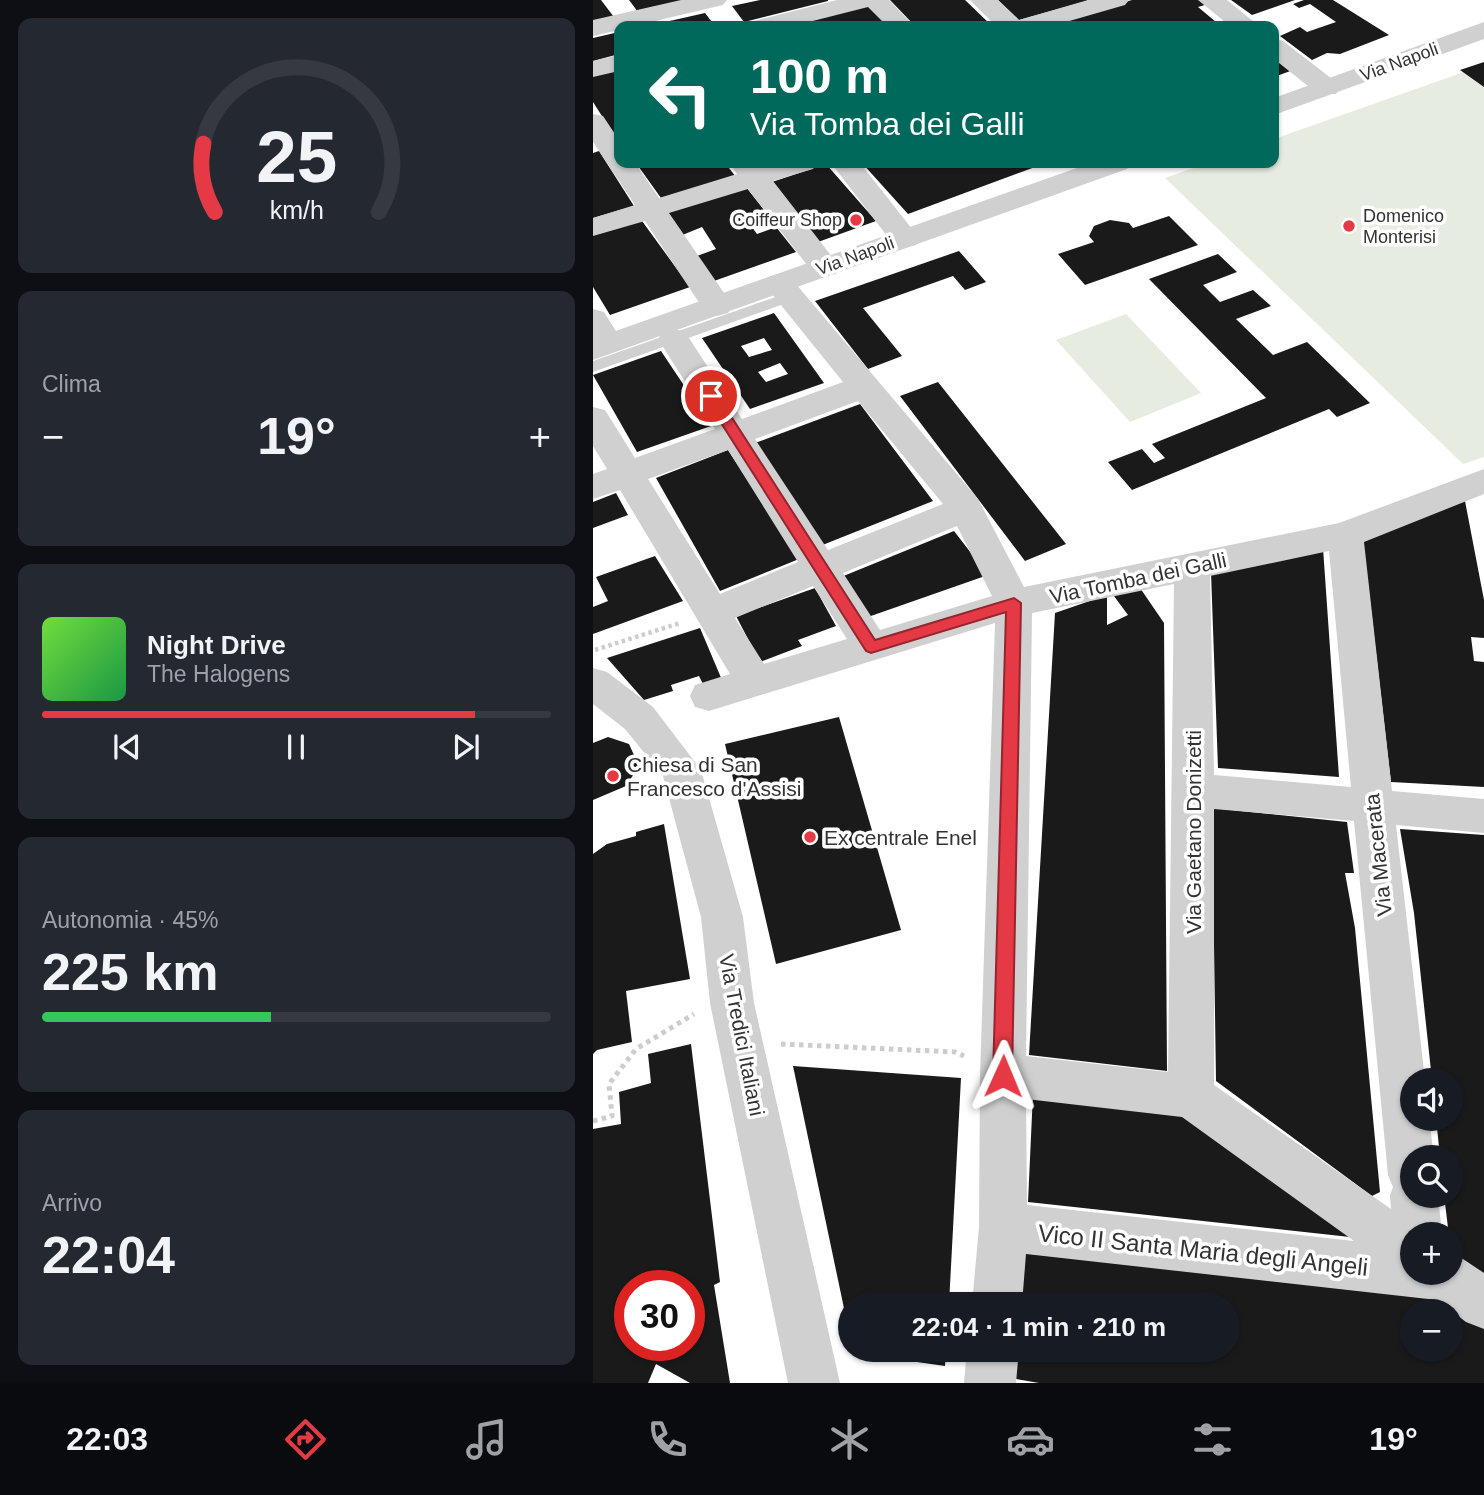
<!DOCTYPE html>
<html lang="it">
<head>
<meta charset="utf-8">
<style>
	:root { --surface:#171b24; --page:#242831; --text:#f1f3f6; --muted:#9ea1a6; --line:#363941; --accent:#e63946 }
	body { margin:0; font-family:Arial,sans-serif; background:var(--page); color:var(--text); height:100vh; display:flex; flex-direction:column; font-size:26px; white-space:nowrap }
	* { box-sizing:border-box; margin:0 }
	p { font-size:23px; color:var(--muted) }
	.icon { flex:none; width:38px; height:38px; fill:none; stroke:currentColor; stroke-width:2; stroke-linecap:round; stroke-linejoin:round }
	.map { position:relative; flex:1; overflow:hidden }
	.drawer { display:flex; flex-direction:column; gap:18px; padding:18px; background:#0d0f14; width:593px }
	.drawer>* { flex:none }
	.top-card { position:absolute; left:21px; top:21px; width:665px; height:147px; border-radius:14px; box-shadow:0 2px 5px #0004; background:#00695c; color:#fff; overflow:hidden }
	.controls { position:absolute; left:807px; top:1068px; display:grid; gap:14px }
	.controls a { display:grid; place-items:center; width:63px; height:63px; border-radius:50%; background:var(--surface); box-shadow:0 2px 5px #0004; font-size:35px }
	.speed { position:absolute; left:21px; top:1270px; display:flex; gap:14px; font-size:35px; font-weight:700; text-align:center }
	.speed>* { display:grid; place-content:center; width:91px; height:91px; border-radius:50%; background:var(--surface); box-shadow:0 2px 5px #0004; line-height:1 }
	.speed .limit { border:10px solid #d22; background:#fff; color:#111 }
	.pin { position:absolute; display:grid; place-items:center; width:60px; height:60px; color:#fff; margin:-30px; border:4px solid #fff; border-radius:50%; box-shadow:0 2px 7px #0007 }
	.me { position:absolute; width:77px; margin:-38px; rotate:1deg; stroke-linejoin:round; filter:drop-shadow(0 0 5px #0008) }
	.turn { display:flex; align-items:center; gap:24px; height:147px; padding:0 21px; font-size:32px }
	.turn .icon { width:91px; height:91px; stroke-width:2.5 }
	.turn b { display:block; font-size:49px; line-height:60px }
	.big { font-size:52px; font-weight:800; line-height:1.1 }
	.drawer .tile { flex:1; display:flex; flex-direction:column; justify-content:center; gap:10px; min-width:0; padding:0 24px; border-radius:14px; background:var(--page) }
	.drawer .dial { align-items:center; gap:0 }
	.dial svg { height:182px; overflow:visible; fill:none; stroke:var(--line); stroke-width:7; stroke-linecap:round; text-anchor:middle }
	.dial text { fill:var(--text); stroke:none }
	.song { display:flex; align-items:center; gap:21px }
	.cover { width:84px; height:84px; border-radius:10px; background:linear-gradient(135deg,hsl(100 70% 55%),hsl(140 70% 35%)) }
	.played { height:7px; border-radius:4px; background:linear-gradient(90deg,var(--accent) 85%,var(--line) 85%) }
	.keys { display:flex; justify-content:space-around; direction:ltr }
	.heat { display:flex; justify-content:space-between; align-items:center; font-size:38px; direction:ltr }
	.charge { height:10px; border-radius:5px; background:linear-gradient(90deg,#34c759 45%,var(--line) 0) }
	.trip { position:absolute; left:245px; top:1292px; width:402px; height:70px; border-radius:35px; background:var(--surface); box-shadow:0 2px 5px #0004; font-weight:800; line-height:70px; text-align:center }
	.dock { display:flex; height:112px; justify-content:space-around; align-items:center; background:#090b0e; color:var(--muted) }
	.dock .icon { width:49px; height:49px }
	.dock .on { color:var(--accent) }
	.dock b { font-size:32px; color:var(--text) }
	main { display:flex; flex:1; min-height:0 }
	.map>svg:first-child { display:block }
	.green { fill:#e6ecdf }
	.building { fill:#1a1a1a; fill-rule:evenodd }
	.lines { fill:none; stroke-linecap:round; stroke-linejoin:round }
	.path-far1 { stroke:#cdcdcd; stroke-width:4.5; stroke-dasharray:3.5 3.5; stroke-linecap:butt }
	.path { stroke:#cdcdcd; stroke-width:5; stroke-dasharray:4.5 4.5; stroke-linecap:butt }
	.service { fill:#d0d0d0; fill-rule:evenodd }
	.minor { fill:#d0d0d0; fill-rule:evenodd }
	.tertiary { fill:#d0d0d0; fill-rule:evenodd }
	.route { fill:#e63946; stroke:#96252e; stroke-width:2 }
	.poi-dot { fill:#e63946; stroke:#fff; stroke-width:2.5 }
	.labels { text-anchor:middle; dominant-baseline:central; stroke-width:7; stroke-linejoin:round; paint-order:stroke }
	.far-street-label { font-size:18px; fill:#333; stroke:#fff }
	.far-poi-label { font-size:18px; fill:#333; stroke:#fff; text-anchor:start }
	.street-label { font-size:21px; fill:#333; stroke:#fff }
	.poi-label { font-size:21px; fill:#333; stroke:#fff; text-anchor:start }
	.near-street-label { font-size:24px; fill:#333; stroke:#fff }
</style>
</head>
<body>
<main>
<section class="drawer">
<div class="tile dial"><svg viewBox="0 0 100 80">
<path d="M14 69A42 42 0 1 1 86 69"/>
<path d="M14 69A42 42 0 0 1 9 39" stroke="#e63946"/>
<text x="50" y="56" font-size="32" font-weight="700">25</text>
<text x="50" y="72" font-size="11">km/h</text>
</svg></div>
<div class="tile"><p>Clima</p>
<div class="heat"><a>−</a><b class="big">19°</b><a>+</a></div>
</div>
<div class="tile">
<div class="song"><i class="cover"></i><div><b>Night Drive</b><p>The Halogens</p></div></div>
<div class="played"></div>
<div class="keys"><svg class="icon" aria-label="previous" viewBox="0 0 24 24"><path d="M18 5L8 12l10 7zM5 5v14"/></svg><svg class="icon" aria-label="pause" viewBox="0 0 24 24"><path d="M8 5v14M16 5v14"/></svg><svg class="icon" aria-label="next" viewBox="0 0 24 24"><path d="M6 5l10 7-10 7zM19 5v14"/></svg></div>
</div>
<div class="tile"><p>Autonomia · 45%</p><b class="big">225 km</b><div class="charge"></div></div>
<div class="tile"><p>Arrivo</p><b class="big">22:04</b></div>
</section>
<div class="map">
<svg width="891" height="1383" viewBox="0 0 891 1383">
	<rect width="100%" height="100%" fill="#fff"/>
	<path class="green" d="M891 65V457L870 464 572 178 615 163H681V139Z
		M533 314 608 393 537 422 463 340Z"/>
	<path class="building" d="M0 0H8L24 21 0 26Z
		M36 0H105L48 16Z
		M167 0H235V1L151 22 139 6Z
		M297 0H372L399 26H322Z
		M405 0H494V1L426 20Z
		M539 0H610L615 4 605 7 623 22 610 26H449Z
		M638 0H702L659 15Z
		M711 0H740L796 35 747 54 734 53 719 60 687 36 707 27 714 32 743 22 717 4 706 8 700 4Z
		M272 3 295 26H182V25Z
		M112 13 122 26H59V25Z
		M26 32V54L0 61V38Z
		M681 57 700 70 681 77Z
		M891 62V87L867 70Z
		M26 66V133L21 135 0 102V73Z
		M6 151 41 206 0 218V153Z
		M43 163H132L143 177 68 198Z
		M269 163H453L315 214Z
		M233 164 283 221 225 242 176 183Z
		M153 187 171 210 150 215 164 234 183 227 203 252 121 281 104 256 123 249 109 227 87 236 72 212Z
		M576 216 605 245 492 285 465 254 501 242 496 236 501 226 517 220 536 223 540 228Z
		M49 221 97 287 17 315 0 287V235Z
		M366 251 393 282 372 290 360 276 270 308 309 356 275 369 222 301Z
		M625 254 644 272 610 285 627 302 660 290 678 306 643 319 680 355 714 342 777 403 744 417 736 409 539 490 515 462 549 449 561 463 572 458 559 444 673 398 556 279Z
		M181 313 231 383 157 409 109 338ZM171 338 179 350 156 357 148 346ZM187 363 195 374 173 382 165 372Z
		M68 351 118 426 44 452 0 375Z
		M345 382 473 544 432 561 307 396Z
		M267 404 340 501 227 546 162 443Z
		M135 450 206 559 127 591 63 478Z
		M23 493 35 515 0 528V502Z
		M872 501 891 600V638L878 637 881 661 891 662V787L798 782 769 532Z
		M361 531 395 575 275 617 248 577Z
		M730 548 746 777 625 768 618 572Z
		M62 556 90 601 0 634V607L15 601 3 577Z
		M543 582 571 623 574 1071 436 1055 462 613 514 595V625L535 615 518 592Z
		M222 588 243 626 205 640 209 646 167 662 143 616Z
		M107 628 129 680 111 686 106 676 78 685 80 691 51 700 14 658Z
		M246 717 308 930 183 964 132 744Z
		M15 737 36 744 46 766 33 786 0 800V743Z
		M619 808 754 822 761 873H752L762 928 787 1192 779 1196 623 1081Z
		M71 824 97 979 33 991 39 1042 4 1050 0 1054V854L14 844 43 836V832Z
		M807 829 891 835V1275L858 1252 851 1195H858V1157H847L843 1118H858V1080H839L821 913Z
		M98 1044 127 1282 121 1285 137 1383H97L63 1364 55 1383H0V1129L28 1124 26 1092 58 1083 55 1054ZM37 1286H96V1346H37Z
		M200 1066 368 1078 356 1304H257L256 1332Z
		M440 1093 583 1109 757 1237 435 1202Z
		M432 1241 836 1287 891 1323V1383H446L418 1378 421 1349H635V1304H425ZM819 1311H858V1349H819Z
		M260 1349H353L352 1366 261 1353Z"/>
	<g class="lines">
		<path class="path-far1" d="M2 650 87 623"/>
		<path class="path" d="M188 1044 362 1052 371 1056
			M0 1121 19 1116 16 1084 43 1049 101 1014"/>
		<path class="service" d="M197 292 202 294V300L0 372V361Z"/>
		<path class="minor" d="M88 0H134L130 5 41 26H26V30L0 36V20Z
			M244 0H296L321 26H294L275 7 200 26H157L161 21Z
			M377 0H405L426 20 495 0H536L532 5 459 26H403Z
			M605 0H634L666 26H637Z
			M681 39 690 41 743 82 747 88 743 94H725L681 59Z
			M26 55V71L0 77V61Z
			M0 114 10 116 26 140V163H42L66 198 144 174 136 163H165L168 167 181 163H224L220 169 180 181 247 267 243 274 232 276 221 274 155 189 76 213 140 306 135 313 124 316 113 313 52 221 0 236V218L42 205 0 142Z
			M238 163H267L327 239 323 245 312 248 301 245Z
			M186 274 197 277 385 499 431 587 746 523 891 469V494L771 542 799 791 891 799V833L803 825 832 1080H819V1118H836L841 1157H819V1195H845L849 1234H819V1272H858V1251L891 1273V1329L873 1322 844 1300 433 1254 429 1304H379L386 1227 387 1075 402 623 116 711 102 707 97 696 102 685 137 674 27 490 0 499V474L14 469 0 446V407L12 410 42 458 122 429 65 339 70 332 81 329 92 332 149 419 250 382 171 284 175 277ZM265 401 350 504 235 550 162 439ZM135 450 205 562 127 594 55 479ZM364 526 399 596 287 630 250 573ZM736 551 758 787 621 775 617 576ZM581 584 575 1072 433 1056 439 613ZM220 586 254 639 171 664 142 618ZM621 809 761 821 795 1175 800 1187 797 1195 798 1209 621 1085ZM433 1099 589 1117 761 1241 434 1205Z
			M0 309 11 312 26 336 21 343 10 346 0 344Z
			M0 668 14 672 60 707 108 770 150 917 161 1003 247 1383H195L117 1003 108 917 70 776 32 729 0 704Z
			M374 1349H426L423 1383H371Z"/>
		<path class="tertiary" d="M891 22V39L681 115V98Z
			M498 163H538L534 169 0 360V339Z"/>
	</g>
	<path class="route" d="M118 392 123 393 282 640 421 598 428 603 419 1076 416 1082 410 1084 403 1082 400 1076 413 612 278 653 273 651 111 396Z"/>
	<g class="poi-dot">
		<circle cx="263" cy="220" r="7"/>
		<circle cx="756" cy="226" r="7"/>
		<circle cx="20" cy="776" r="7"/>
		<circle cx="217" cy="837" r="7"/>
	</g>
	<g class="labels">
		<g class="far-street-label">
			<text transform="translate(806 62) rotate(-20)">Via Napoli</text>
			<text transform="translate(262 256) rotate(-20)">Via Napoli</text>
		</g>
		<g class="far-poi-label">
			<text x="770" y="216">Domenico<tspan x="770" dy="21">Monterisi</tspan></text>
			<text x="249" y="220" text-anchor="end">Coiffeur Shop</text>
		</g>
		<g class="street-label">
			<text transform="translate(545 578) rotate(-12)">Via Tomba dei Galli</text>
			<text transform="translate(600 832) rotate(-90)">Via Gaetano Donizetti</text>
			<text transform="translate(785 855) rotate(-96)">Via Macerata</text>
			<text transform="translate(149 1035) rotate(79)">Via Tredici Italiani</text>
		</g>
		<g class="poi-label">
			<text x="34" y="764">Chiesa di San<tspan x="34" dy="24">Francesco d'Assisi</tspan></text>
			<text x="231" y="837">Ex centrale Enel</text>
		</g>
		<g class="near-street-label">
			<text transform="translate(610 1250) rotate(6)">Vico II Santa Maria degli Angeli</text>
		</g>
	</g>
</svg>
<div class="controls">
<a><svg class="icon" aria-label="sound" viewBox="0 0 24 24"><path d="M4 9h4l5-4v14l-5-4H4zM17 9q2 3 0 6"/></svg></a>
<a><svg class="icon" aria-label="search" viewBox="0 0 24 24"><circle cx="10" cy="10" r="6"/><path d="M15 15l6 6"/></svg></a>
<a>+</a>
<a>−</a>
</div>
<div class="speed"><div class="limit">30</div></div>
<div class="pin" style="left:118px;top:396px;background:#d93025"><svg class="icon" aria-label="arrive" viewBox="0 0 24 24"><path d="M6 21V4h12l-3 4 3 4H6"/></svg></div>
<svg class="me" style="left:410px;top:1076px" viewBox="-20 -20 40 40"><path d="M0-17L14 15 0 8-14 15z" fill="#e63946" stroke="#fff" stroke-width="4"/></svg>
<div class="trip">22:04 · 1 min · 210 m</div>
<div class="top-card">
<div class="turn"><svg class="icon" aria-label="left" viewBox="0 0 24 24"><path d="M17 20v-9H6M10 6l-5 5 5 5"/></svg><div><b>100 m</b>Via Tomba dei Galli</div></div>
</div>
</div>
</main>
<nav class="dock">
<b>22:03</b>
<svg class="icon on" aria-label="directions" viewBox="0 0 24 24"><path d="M12 3l9 9-9 9-9-9zM9 14v-3h6M13 9l2 2-2 2"/></svg>
<svg class="icon" aria-label="music" viewBox="0 0 24 24"><path d="M9 18V5l10-2v13"/><circle cx="6" cy="18" r="3"/><circle cx="16" cy="16" r="3"/></svg>
<svg class="icon" aria-label="phone" viewBox="0 0 24 24"><path d="M5 4h4l2 5-3 2q2 4 5 5l2-3 5 2v4C11 20 4 13 5 4z"/></svg>
<svg class="icon" aria-label="climate" viewBox="0 0 24 24"><path d="M12 3v18M4 7l16 10M4 17L20 7"/></svg>
<svg class="icon" aria-label="car" viewBox="0 0 24 24"><path d="M5 17H2v-5l4-1 3-4h7l3 4 3 1v5h-3M9 17h6M6 11h13"/><circle cx="7" cy="17" r="2"/><circle cx="17" cy="17" r="2"/></svg>
<svg class="icon" aria-label="filters" viewBox="0 0 24 24"><path d="M4 7h16M4 17h16"/><circle cx="9" cy="7" r="2"/><circle cx="15" cy="17" r="2"/></svg>
<b>19°</b>
</nav>
</body>
</html>
